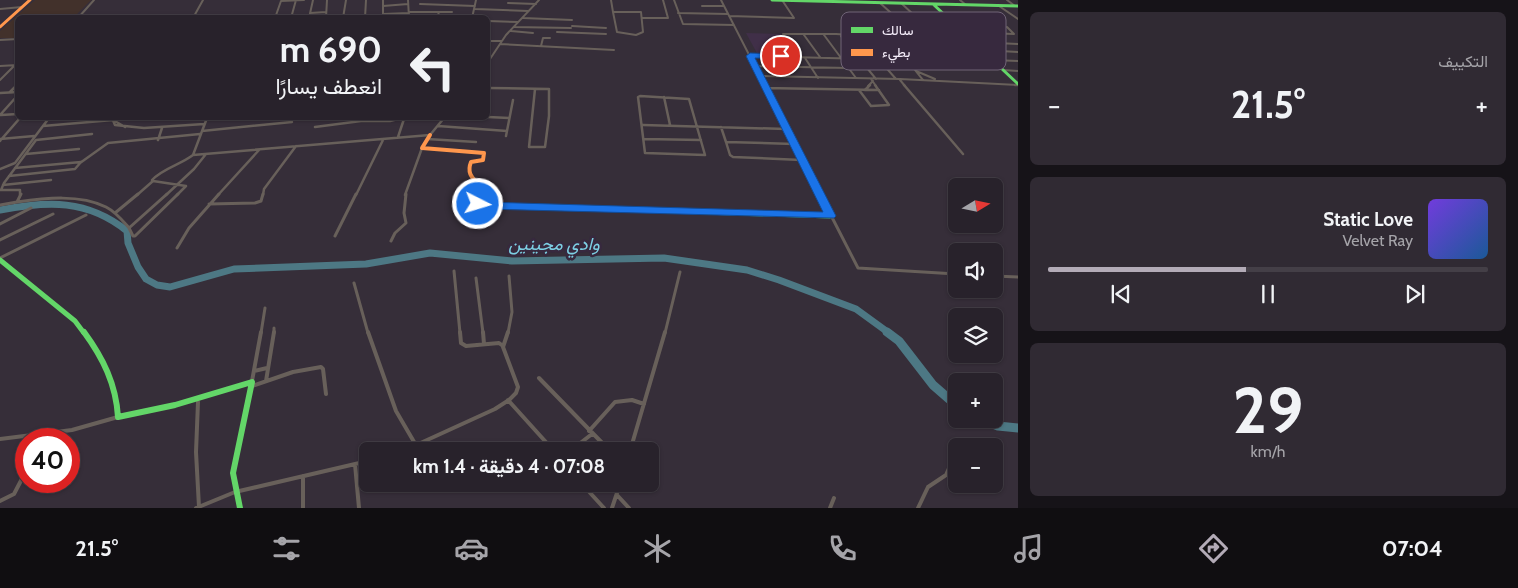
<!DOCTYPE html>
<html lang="ar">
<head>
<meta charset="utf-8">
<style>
	:root { --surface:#28222b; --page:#302a33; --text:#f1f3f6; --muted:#a5a4a9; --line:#443f47; --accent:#b3abb7 }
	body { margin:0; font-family:Cabin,Vazirmatn,sans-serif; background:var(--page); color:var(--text); direction:rtl; height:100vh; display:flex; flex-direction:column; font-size:19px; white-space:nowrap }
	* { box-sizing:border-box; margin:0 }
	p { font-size:16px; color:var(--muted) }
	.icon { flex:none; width:28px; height:28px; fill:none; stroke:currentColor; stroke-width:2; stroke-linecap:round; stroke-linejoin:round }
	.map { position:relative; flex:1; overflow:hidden; direction:ltr }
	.drawer { display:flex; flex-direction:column; gap:12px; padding:12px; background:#161318; width:500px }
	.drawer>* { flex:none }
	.banner { position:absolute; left:15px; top:15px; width:475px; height:105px; border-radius:8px; box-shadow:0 1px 4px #0004,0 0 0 1px var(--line); direction:rtl; background:#28222b; color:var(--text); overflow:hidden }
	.needle { width:32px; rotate:80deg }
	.buttons { position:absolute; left:948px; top:178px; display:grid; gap:10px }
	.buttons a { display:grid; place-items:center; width:55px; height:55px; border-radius:8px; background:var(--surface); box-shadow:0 1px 4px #0004,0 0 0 1px var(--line); font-size:25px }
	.speed { position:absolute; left:15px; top:428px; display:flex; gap:10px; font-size:25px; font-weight:700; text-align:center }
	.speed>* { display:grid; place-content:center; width:65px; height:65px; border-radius:50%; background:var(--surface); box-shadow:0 1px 4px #0004,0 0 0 1px var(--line); line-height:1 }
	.speed .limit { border:8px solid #d22; background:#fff; color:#111 }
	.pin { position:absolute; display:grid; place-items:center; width:42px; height:42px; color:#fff; margin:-21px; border:2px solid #fff; border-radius:50%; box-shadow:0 1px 5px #0007 }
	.me { position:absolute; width:55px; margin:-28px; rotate:95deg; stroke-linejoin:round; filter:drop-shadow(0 0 4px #0008) }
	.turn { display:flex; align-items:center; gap:18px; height:105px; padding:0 25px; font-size:22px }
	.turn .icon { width:65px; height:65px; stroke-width:2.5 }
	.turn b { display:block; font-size:35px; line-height:42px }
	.big { font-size:38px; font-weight:700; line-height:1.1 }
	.drawer .tile { flex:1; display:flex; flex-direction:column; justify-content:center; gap:8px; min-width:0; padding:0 18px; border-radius:8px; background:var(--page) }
	.drawer .dial { align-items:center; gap:0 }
	.dial b { font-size:65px; line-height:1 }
	.song { display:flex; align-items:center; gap:15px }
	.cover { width:60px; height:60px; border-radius:8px; background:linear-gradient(135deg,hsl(260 70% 55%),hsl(210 70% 35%)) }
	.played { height:5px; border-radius:2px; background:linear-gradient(90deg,var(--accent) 45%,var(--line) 45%) }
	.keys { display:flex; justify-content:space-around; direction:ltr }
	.heat { display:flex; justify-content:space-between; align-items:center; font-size:28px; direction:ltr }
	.trip { position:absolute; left:359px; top:442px; width:300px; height:50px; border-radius:8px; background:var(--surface); box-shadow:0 1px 4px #0004,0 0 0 1px var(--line); font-weight:700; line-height:50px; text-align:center; direction:rtl }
	.tabs { display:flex; height:80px; justify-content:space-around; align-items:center; background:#100e11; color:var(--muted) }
	.tabs .icon { width:35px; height:35px }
	.tabs .on { color:var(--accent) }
	.tabs b { font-size:22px; color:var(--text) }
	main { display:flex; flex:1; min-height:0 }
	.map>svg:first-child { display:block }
	.industrial { fill:#42312b }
	.built { fill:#402f48 }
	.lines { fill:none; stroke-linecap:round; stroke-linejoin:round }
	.river-far1 { stroke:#4d7884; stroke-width:7 }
	.river { stroke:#4d7884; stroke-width:9 }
	.street-far3 { stroke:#68605a; stroke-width:2 }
	.street-far2 { stroke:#68605a; stroke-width:2.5 }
	.street-far1 { stroke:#68605a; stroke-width:3 }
	.street { stroke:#68605a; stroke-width:4 }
	.fast-far2 { stroke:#63d668; stroke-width:3 }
	.fast-far1 { stroke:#63d668; stroke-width:5 }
	.fast { stroke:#63d668; stroke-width:6 }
	.slow-far2 { stroke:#ff974d; stroke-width:3 }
	.slow-far1 { stroke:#ff974d; stroke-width:4 }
	.slow { stroke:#ff974d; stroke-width:5 }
	.route { fill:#1a73e8; stroke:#114b97 }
	.labels { text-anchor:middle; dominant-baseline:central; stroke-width:5; stroke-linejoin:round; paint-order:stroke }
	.water-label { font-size:18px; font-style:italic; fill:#7dd0e4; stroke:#37293e }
	.key { fill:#37293e; stroke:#706477; stroke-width:1 }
	.key-label { font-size:14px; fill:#f6eefb }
</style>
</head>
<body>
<main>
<section class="drawer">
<div class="tile"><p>التكييف</p>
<div class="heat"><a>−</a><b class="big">21.5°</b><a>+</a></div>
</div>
<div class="tile">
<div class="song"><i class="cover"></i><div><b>Static Love</b><p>Velvet Ray</p></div></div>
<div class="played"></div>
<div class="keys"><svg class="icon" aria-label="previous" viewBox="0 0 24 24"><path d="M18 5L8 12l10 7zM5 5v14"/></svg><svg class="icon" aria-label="pause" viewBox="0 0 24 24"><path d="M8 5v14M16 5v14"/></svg><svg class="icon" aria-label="next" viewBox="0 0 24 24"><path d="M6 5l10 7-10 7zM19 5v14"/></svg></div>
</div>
<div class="tile dial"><b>29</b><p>km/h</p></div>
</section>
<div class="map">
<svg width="1018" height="508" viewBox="0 0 1018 508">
	<rect width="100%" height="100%" fill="#362e39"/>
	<path class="industrial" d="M35 0H91L74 17 18 18 17 38H0V31Z"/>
	<path class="built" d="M746 33 781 34 794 56 758 55Z"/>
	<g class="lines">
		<path class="river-far1" d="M0 210C48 201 87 199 127 231L128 243 138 267 146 279 157 285 170 287 234 269 366 264 430 253 512 261 664 258 747 270 779 280 856 309 889 333"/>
		<path class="river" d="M887 332 899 341 933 385 956 405
			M981 419 998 426 1018 428"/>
		<path class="street-far3" d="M383 0V18
			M408 0 409 18
			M611 0 613 12
			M674 0 683 24 734 25
			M721 0 765 86
			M960 0 966 5
			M1007 0 1015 6
			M508 3 536 4
			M901 3 915 16
			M420 4 475 6
			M383 6 408 4
			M702 6H724
			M999 6 1018 19
			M0 9 22 7
			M475 9 528 11
			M409 12H452
			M613 12H641L643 32 636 35 617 32Z
			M310 13 326 12
			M678 13 728 14
			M383 14 409 13
			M729 16 794 18 782 0
			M78 18 94 0
			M193 18 203 0
			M275 18 281 1 304 0
			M291 18 296 0
			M309 18 313 0
			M326 18 327 0
			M343 18 346 0
			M365 18 366 0
			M437 18 439 12
			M472 18 476 0
			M523 18 572 20
			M643 18H668L663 0
			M856 20 900 21 880 3
			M488 21 518 22
			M572 26 606 28
			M514 27 571 28
			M511 31 533 33
			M557 32 606 34
			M962 32 1014 34 1007 27
			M804 35 820 57
			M824 35 856 78
			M841 36 876 79
			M859 37 896 79
			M0 40 18 39
			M488 41H502
			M974 42 1018 44
			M500 44 614 50
			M541 46 543 38H550
			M896 50 919 51
			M982 50 1018 52
			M750 56 904 60
			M797 57 783 34H836L879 37C897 42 911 66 923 80
			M805 58 818 78
			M992 60 1018 61
			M488 62 506 35 539 0
			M0 66 18 65
			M755 66 848 68
			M849 67 867 68
			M1003 70 1018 71
			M916 71 935 79
			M760 76 900 79 1018 85
			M871 79 876 86
			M0 80 15 65
			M900 80 905 86
			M16 86 18 84
			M868 86 873 81"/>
		<path class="street-far2" d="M764 85 821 195
			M904 85 963 154
			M1015 85H1018
			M488 88 549 89V116L545 147H529L535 89
			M765 88 879 90
			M859 90 871 106 889 105 875 85
			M865 90 870 85
			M10 92 17 85
			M0 93 18 92
			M640 96 689 99 705 155 645 153 638 97Z
			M664 97 670 125
			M0 115 18 95
			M1 115 18 114
			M488 117 509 118
			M112 118 115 125 144 128 204 124
			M207 118 193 155 430 135 444 118
			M643 125 786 129
			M43 126 113 120 125 127
			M438 126 507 131
			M315 127 361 121H390L402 118
			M721 127 726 142
			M202 131 292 122
			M506 136 513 100
			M398 137 404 119 429 118
			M0 139 34 136
			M427 139 476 142
			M644 139 701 140
			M158 140 162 128
			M0 141 20 118
			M794 144 726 142 730 155 733 157 801 160
			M26 154 79 149
			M80 163 108 143 200 134
			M0 169 15 163 49 118
			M9 176 75 169 81 162 15 168
			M152 180C163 168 180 165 193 155
			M3 185 51 180
			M0 190H20V195
			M1 190 4 183 36 140 92 134
			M137 195 153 181 186 186 177 195
			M166 195 194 169 206 154
			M218 195 259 150
			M263 195 264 189 296 146
			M356 195 383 140
			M405 195 422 148"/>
		<path class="street-far1" d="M21 194 17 202C45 198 80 194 106 207 116 212 122 220 129 228L167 194
			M820 194 858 268 956 274
			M209 204 255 203 261 201 263 194
			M0 205 17 202
			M115 213 138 194
			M0 224 31 208
			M129 228 133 236H135L178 194
			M335 236 356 194
			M0 240 53 214
			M391 241 395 233 406 223 404 213 406 194
			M177 248 189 228 219 194
			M0 258 86 215
			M454 271 460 333
			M994 276 1018 277
			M476 278 483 333
			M354 283 368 333
			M274 328V333
			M261 333 265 308
			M508 333 512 312 509 276
			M665 333 680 272"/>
		<path class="street" d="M368 332 396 411 417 447
			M460 332 461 343 466 346 499 343 503 346
			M483 332 484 344
			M254 371 267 368
			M539 378 610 451
			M252 381 261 332
			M266 381 274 332
			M252 386 293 372 321 367 323 369 326 394
			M508 400 554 451
			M198 402 196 452 199 507
			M589 431 615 402 632 400 644 404
			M0 439 72 430 118 417
			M403 451 495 409 509 400 516 393 518 387 503 347 508 332
			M570 451 592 434
			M630 451 665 332
			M355 464 359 508
			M303 476V508
			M582 484 604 508
			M617 495 629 508
			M0 501 14 494 26 471
			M196 508 235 492 368 461
			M612 508 620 484
			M830 508 834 498
			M918 508 928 487 946 475 950 466"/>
		<path class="fast-far2" d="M772 0 1018 6
			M933 4 1018 84"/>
		<path class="fast-far1" d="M643 210 830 216
			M0 260 75 321 84 333"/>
		<path class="fast" d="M84 332C103 358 116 384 118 417L175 405 252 382 233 473 240 508"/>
		<path class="slow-far2" d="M0 27 30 0"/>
		<path class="slow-far1" d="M430 135 422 148 484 153 483 160 471 162C467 172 471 177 478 184L477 195"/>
		<path class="slow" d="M477 194V202L480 205 643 210"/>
	</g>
	<path class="route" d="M750 53 781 54 785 56 781 59 755 58 836 216 834 218 484 209 474 206 472 204 478 200 484 202 823 212 746 56Z"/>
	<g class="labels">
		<g class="water-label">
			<text x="554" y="244">وادي مجينين</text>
		</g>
	</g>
	<rect x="841" y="12" width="165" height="58" rx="8" class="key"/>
	<rect x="851" y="27" width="22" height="6" fill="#63d668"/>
	<rect x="851" y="49" width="22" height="7" fill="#ff974d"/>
	<g class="key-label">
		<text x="882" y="35">سالك</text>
		<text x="882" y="57">بطيء</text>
	</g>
</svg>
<div class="buttons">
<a><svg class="needle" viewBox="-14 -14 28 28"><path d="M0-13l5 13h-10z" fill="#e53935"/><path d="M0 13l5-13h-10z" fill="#a5a4a9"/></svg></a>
<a><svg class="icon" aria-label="sound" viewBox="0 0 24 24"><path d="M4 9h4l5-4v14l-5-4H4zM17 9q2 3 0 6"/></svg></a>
<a><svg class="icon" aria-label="layers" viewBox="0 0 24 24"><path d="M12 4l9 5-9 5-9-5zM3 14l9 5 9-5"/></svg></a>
<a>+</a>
<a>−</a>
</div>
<div class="speed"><div class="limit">40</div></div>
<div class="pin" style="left:781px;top:56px;background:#d93025"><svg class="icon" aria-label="arrive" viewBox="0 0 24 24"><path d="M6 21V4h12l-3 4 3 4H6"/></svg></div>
<svg class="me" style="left:478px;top:204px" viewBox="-20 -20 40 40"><circle r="17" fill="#1a73e8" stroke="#fff" stroke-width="3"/><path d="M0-11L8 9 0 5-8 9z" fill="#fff"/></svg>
<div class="trip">07:08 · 4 دقيقة · 1.4 km</div>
<div class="banner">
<div class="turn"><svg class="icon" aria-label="left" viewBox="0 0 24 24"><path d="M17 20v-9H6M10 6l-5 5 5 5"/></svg><div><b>690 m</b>انعطف يسارًا</div></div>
</div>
</div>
</main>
<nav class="tabs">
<b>07:04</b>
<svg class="icon on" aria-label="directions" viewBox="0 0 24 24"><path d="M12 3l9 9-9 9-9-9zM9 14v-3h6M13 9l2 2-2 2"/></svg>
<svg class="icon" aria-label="music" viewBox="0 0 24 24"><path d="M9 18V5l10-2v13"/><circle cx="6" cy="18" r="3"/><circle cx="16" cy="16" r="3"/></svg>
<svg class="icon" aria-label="phone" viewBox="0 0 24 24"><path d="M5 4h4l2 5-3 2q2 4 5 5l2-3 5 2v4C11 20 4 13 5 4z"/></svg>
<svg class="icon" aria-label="climate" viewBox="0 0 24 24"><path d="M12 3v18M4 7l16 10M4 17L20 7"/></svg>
<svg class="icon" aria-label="car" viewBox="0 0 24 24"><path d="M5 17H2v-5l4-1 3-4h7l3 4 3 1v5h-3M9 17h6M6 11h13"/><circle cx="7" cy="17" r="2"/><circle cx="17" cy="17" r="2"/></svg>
<svg class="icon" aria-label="filters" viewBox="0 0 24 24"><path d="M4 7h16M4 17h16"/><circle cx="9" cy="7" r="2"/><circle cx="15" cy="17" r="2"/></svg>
<b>21.5°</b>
</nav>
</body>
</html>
